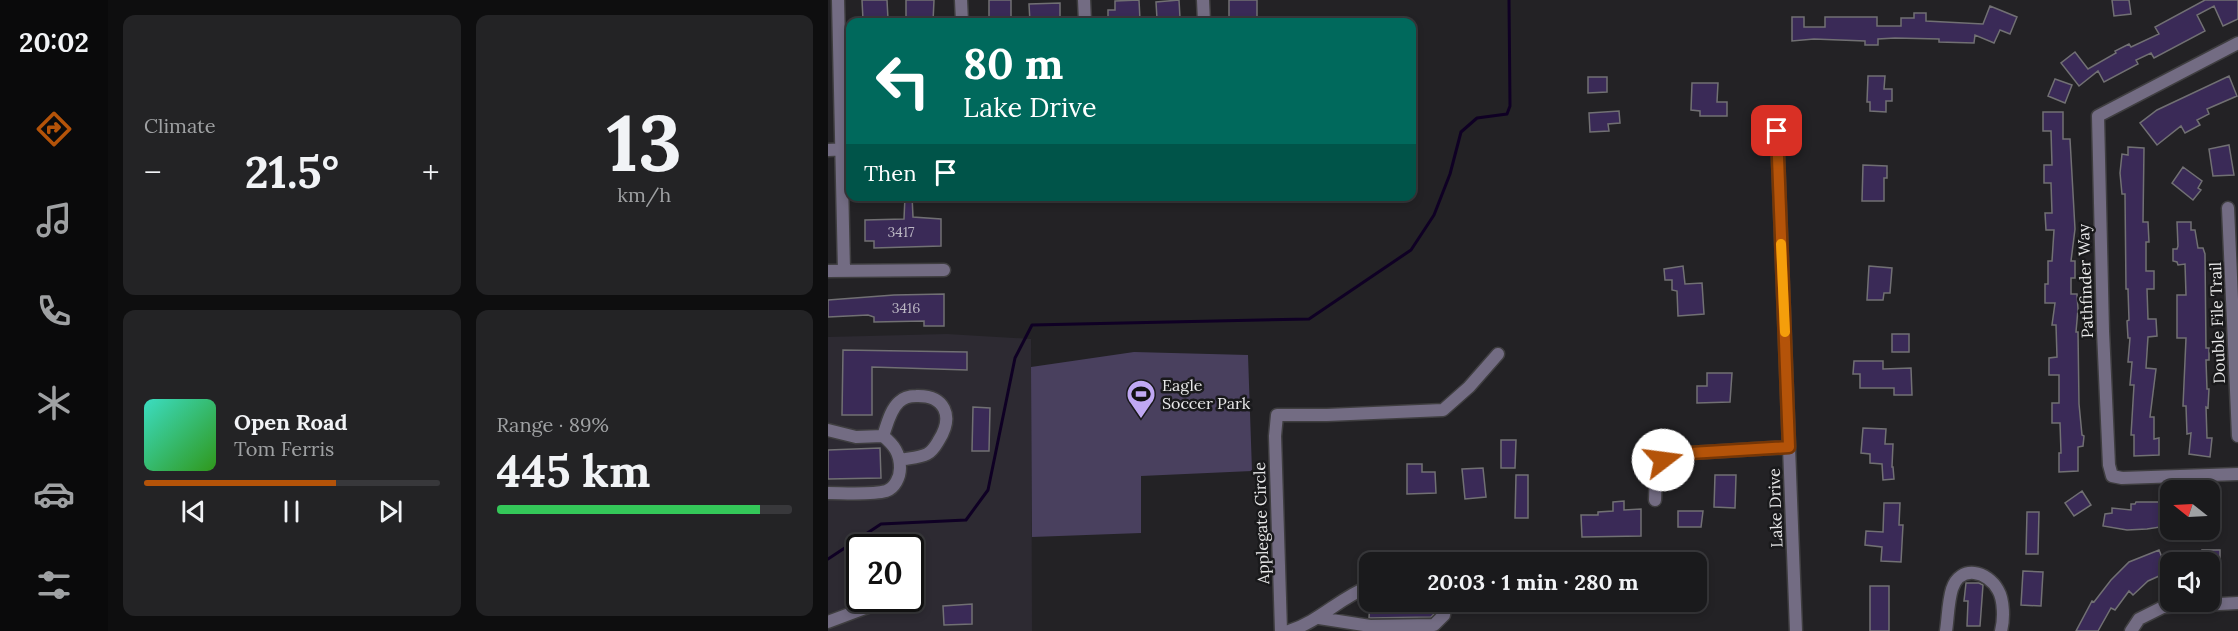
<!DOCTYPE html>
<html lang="en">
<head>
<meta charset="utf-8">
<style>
	:root { --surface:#1a1a1c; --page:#232325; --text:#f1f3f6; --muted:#9fa1a3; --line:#38383b; --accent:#b45309 }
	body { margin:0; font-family:Lora,serif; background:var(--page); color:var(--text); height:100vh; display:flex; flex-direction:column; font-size:22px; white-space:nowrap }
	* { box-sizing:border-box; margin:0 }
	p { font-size:20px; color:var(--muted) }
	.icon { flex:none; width:33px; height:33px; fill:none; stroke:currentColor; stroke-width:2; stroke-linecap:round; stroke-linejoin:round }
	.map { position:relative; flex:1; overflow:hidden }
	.drawer { display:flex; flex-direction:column; gap:15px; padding:15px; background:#0e0e0f; width:720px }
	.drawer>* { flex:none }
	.top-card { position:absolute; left:18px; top:18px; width:570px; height:183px; border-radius:12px; box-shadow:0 3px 9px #0003,0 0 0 2px var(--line); background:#00695c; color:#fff; overflow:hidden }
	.needle { width:39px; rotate:288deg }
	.tools { position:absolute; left:1332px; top:480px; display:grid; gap:12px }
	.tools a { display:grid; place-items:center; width:60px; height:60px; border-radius:12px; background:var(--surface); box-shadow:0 3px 9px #0003,0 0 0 2px var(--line); font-size:30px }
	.speed { position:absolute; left:18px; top:534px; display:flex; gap:12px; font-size:30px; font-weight:700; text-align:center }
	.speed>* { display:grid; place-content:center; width:78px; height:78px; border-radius:50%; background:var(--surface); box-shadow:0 3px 9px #0003,0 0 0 2px var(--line); line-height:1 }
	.speed .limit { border:3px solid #111; border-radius:9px; background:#fff; color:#111 }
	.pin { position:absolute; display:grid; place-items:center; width:51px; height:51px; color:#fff; margin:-26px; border-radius:12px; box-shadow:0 3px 9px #0006 }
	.me { position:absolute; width:66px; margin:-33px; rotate:75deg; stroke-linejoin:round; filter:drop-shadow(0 0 4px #0008) }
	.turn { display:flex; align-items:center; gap:21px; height:126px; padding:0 18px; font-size:27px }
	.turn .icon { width:78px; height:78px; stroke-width:2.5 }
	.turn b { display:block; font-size:42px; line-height:51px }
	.then { display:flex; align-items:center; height:57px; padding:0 18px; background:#0003; gap:12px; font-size:22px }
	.big { font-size:45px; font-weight:700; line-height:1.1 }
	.drawer .widget { flex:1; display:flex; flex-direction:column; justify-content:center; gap:9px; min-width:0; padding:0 21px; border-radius:12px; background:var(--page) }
	.drawer .dial { align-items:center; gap:0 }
	.dial b { font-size:78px; line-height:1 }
	.song { display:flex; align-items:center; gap:18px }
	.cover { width:72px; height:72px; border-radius:9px; background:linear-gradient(135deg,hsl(170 70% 55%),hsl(110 70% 35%)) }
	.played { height:6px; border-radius:3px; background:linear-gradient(90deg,var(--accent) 65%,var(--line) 65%) }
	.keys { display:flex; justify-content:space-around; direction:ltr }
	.heat { display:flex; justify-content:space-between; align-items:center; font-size:33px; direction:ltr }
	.charge { height:9px; border-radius:4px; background:linear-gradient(90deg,#34c759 89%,var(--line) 0) }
	.drawer .tiles { flex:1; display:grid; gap:15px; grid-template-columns:repeat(2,1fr) }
	.trip { position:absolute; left:531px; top:552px; width:348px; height:60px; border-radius:12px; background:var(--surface); box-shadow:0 3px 9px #0003,0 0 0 2px var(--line); font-weight:700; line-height:60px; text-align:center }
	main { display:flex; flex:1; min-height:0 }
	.dock { display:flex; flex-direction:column; width:108px; justify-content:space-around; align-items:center; background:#0a0a0b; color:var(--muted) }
	.dock .icon { width:42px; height:42px }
	.dock .active { color:var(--accent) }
	.dock b { font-size:27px; color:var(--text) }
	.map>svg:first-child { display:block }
	.built { fill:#2d2a32; fill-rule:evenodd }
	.green { fill:#49405e }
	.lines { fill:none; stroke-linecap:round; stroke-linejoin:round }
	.stream { stroke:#0f0024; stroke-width:3 }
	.building { fill:#3a2a57; stroke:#717073; stroke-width:1.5 }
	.minor-casing { stroke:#3f3e40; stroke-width:15 }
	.minor { stroke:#736c83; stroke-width:12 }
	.route-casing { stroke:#753606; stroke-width:15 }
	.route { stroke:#b45309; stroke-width:10 }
	.slow { stroke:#f59e0b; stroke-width:10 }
	.labels { text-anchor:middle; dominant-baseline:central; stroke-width:5; stroke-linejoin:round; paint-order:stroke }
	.number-label { font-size:14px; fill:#bcb8c4 }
	.street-label { font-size:16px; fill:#e8e8e9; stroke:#19191b }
	.poi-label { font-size:16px; fill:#e8e8e9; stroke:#19191b; text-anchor:start }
</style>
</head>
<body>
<main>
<nav class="dock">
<b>20:02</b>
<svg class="icon active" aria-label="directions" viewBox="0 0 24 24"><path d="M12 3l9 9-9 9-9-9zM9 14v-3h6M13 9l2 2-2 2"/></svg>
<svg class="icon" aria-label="music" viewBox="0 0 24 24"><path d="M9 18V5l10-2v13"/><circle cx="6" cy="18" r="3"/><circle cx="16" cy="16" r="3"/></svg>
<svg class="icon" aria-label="phone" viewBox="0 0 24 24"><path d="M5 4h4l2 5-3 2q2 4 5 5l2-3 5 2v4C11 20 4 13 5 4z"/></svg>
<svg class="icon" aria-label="climate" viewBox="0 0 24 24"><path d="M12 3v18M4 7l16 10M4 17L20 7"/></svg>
<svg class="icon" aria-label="car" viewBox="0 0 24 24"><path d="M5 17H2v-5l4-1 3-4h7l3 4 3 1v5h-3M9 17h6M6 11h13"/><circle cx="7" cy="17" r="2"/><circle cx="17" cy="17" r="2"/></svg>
<svg class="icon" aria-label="filters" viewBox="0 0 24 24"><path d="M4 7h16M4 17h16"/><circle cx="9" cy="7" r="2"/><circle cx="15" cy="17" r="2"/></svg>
</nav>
<section class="drawer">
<div class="tiles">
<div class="widget"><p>Climate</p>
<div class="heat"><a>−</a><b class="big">21.5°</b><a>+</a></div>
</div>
<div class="widget dial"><b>13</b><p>km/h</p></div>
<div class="widget">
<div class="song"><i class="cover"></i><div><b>Open Road</b><p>Tom Ferris</p></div></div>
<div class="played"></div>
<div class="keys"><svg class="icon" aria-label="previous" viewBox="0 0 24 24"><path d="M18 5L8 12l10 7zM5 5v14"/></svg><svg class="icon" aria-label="pause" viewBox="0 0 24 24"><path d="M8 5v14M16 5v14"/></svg><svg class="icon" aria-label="next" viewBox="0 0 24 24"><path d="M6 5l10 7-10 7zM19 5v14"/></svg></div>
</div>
<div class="widget"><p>Range · 89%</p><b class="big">445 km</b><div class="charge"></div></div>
</div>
</section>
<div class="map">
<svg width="1410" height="631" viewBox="0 0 1410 631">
	<rect width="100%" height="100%" fill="#232225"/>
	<path class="built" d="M119 334 203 339 204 631H0V337ZM32 548H82V598H32Z"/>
	<path class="green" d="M306 352 420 355 424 471 313 476V533L204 537 203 367Z"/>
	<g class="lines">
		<path class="stream" d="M0 559 53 524 138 520 160 490 187 358 204 325 481 319 583 250 606 215 622 174 633 132 649 118 679 114 682 106 681 0"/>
	</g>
	<path class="building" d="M34 0H59L60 19 35 20Z
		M78 0H106L105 22H78Z
		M161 0H183V22H161Z
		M311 0 312 20 280 22V10H287V1Z
		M351 0 352 18 329 19 328 2Z
		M401 0H429V17H425L424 22H401Z
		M1284 0H1301L1303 14 1286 16Z
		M1377 0H1410V19L1395 26 1386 6 1369 15 1377 31 1326 58 1323 53 1308 60 1310 64 1276 82 1270 71 1251 86 1233 63 1247 52 1260 69 1288 53 1287 51 1301 44 1303 47 1331 34 1327 27Z
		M232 3V22H202L201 4Z
		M1162 6 1189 17 1182 34 1172 30 1166 43 1147 35 1146 43 1111 42V39L1067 38 1050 39V45H1037V41L986 39 964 41V17H976V27H997V17H1049V26H1073V18H1086V13H1098V21L1155 24Z
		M1040 76H1057L1056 89H1064V101H1058V112L1042 111V102H1039Z
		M1401 76 1409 96 1379 109 1381 114 1369 120 1372 125 1357 133 1353 126 1329 145 1312 123 1329 110Z
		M760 77H779V92L760 93Z
		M1227 79 1244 85 1237 103 1220 96Z
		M864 83H890L889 102H899V116H872V111L863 110Z
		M791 111 792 123 780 124 781 131 762 132 761 113Z
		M1215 112H1235V139H1242L1247 229 1243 261H1247V278H1243V294H1249L1250 309 1248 332H1250L1251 404 1254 435 1256 436 1255 446 1250 447V471L1231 472V453H1233L1232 423H1224V403H1231V375H1221V358L1229 357 1228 325H1224L1227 303H1217V284H1220V261H1224L1226 230H1218L1217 213H1224L1223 183H1216V165H1224L1223 131H1215Z
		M1401 145 1406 175 1385 176 1381 149Z
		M1300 147 1316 148 1315 222H1320L1321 242H1318V271H1326V289H1319L1320 319H1328L1329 336 1320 337 1318 368 1328 369 1322 417H1326V439L1331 438V455L1306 456V435H1303L1306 385H1302L1304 362H1300L1302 338H1300L1299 321 1301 320 1300 289H1298L1297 194H1294L1292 173 1294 154 1300 155Z
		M1035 165 1059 166V178H1056V201H1034Z
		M1355 167 1374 181 1370 188 1373 190 1365 200 1344 183Z
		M77 196H84L85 217 113 219V246L46 248V241H37V220L76 219Z
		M1349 222H1363V230H1367L1370 248H1375L1377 254 1378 348H1381V360H1378L1379 389H1381L1380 408 1378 407 1379 438H1384L1382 457 1361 454 1363 433 1359 434 1358 406H1355L1358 338H1349V295H1358L1357 264 1350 265 1349 262 1345 261V249H1349L1350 246Z
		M855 266 857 284 874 283 876 314 850 316 849 291 844 290V280H837L836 269Z
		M1041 266 1064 268 1062 293H1056L1055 300H1039Z
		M116 294V326H96V321L46 322V317L40 315 0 317V300L66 295Z
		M1064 334H1081V352H1064Z
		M15 350 139 352V370L44 367V415H14Z
		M1026 361H1055V369L1083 368 1084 395H1066V388H1032V374H1025Z
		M879 373H904L902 402 869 403V386H879Z
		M145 407 162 408 161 451H144Z
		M1035 428 1058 429 1057 444H1065L1064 467H1065L1066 479 1055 480 1054 464 1042 463V454L1033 453Z
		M673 440H688L687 468H673Z
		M52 448 53 478 0 479V450Z
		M579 464H594V472H607L608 493 579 494Z
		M655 468 658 497 637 499 634 469Z
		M688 475H700V518H687Z
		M887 475H908L907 508 886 507Z
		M1254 491 1263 505 1246 516 1237 503Z
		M796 501V510L813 509V536L754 537 753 515H770V512L785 511V502Z
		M1308 502H1335V509L1342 507V522H1338L1339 526 1319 529 1299 530 1275 526 1277 514 1284 513V508L1303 510V504H1307Z
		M1056 503H1072L1071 525H1075L1073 562 1053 561 1054 547 1037 545 1038 531 1055 532Z
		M1382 510 1391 512V534H1382Z
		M850 511H875L873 527H850Z
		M1199 512H1211L1210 554H1198Z
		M1331 550 1340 572 1320 581 1305 595 1301 591 1287 610 1283 608 1270 631H1248L1264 601 1266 602 1283 580 1301 562Z
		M1374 550H1392V579H1382V562H1374Z
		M1195 571 1215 572 1213 606 1193 605Z
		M1138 583H1151L1155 585 1152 626H1139L1140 601H1136Z
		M1042 586H1061V631H1042Z
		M542 602H582V603L607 602V613L603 617 541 618Z
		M144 604V624L116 625 115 606Z"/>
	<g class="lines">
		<g class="minor-casing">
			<path id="minor" d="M10 0 16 271
				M133 0 134 22
				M256 0 257 22
				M375 0 376 22
				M1410 43 1270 116 1275 331 1281 465 1284 476 1294 478 1410 474
				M949 131 968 631
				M0 150 22 149
				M1400 208 1410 436
				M0 271 116 270
				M0 430 28 437 55 436C66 445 72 453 72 468 72 477 67 488 58 491 44 495 15 493 0 493
				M55 436C59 425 62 410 71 402 76 397 82 396 88 396 117 395 126 416 111 440 108 445 105 451 99 454 91 458 80 458 72 460
				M827 500C828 479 825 466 846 454L961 447
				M491 618 542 626 606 625 616 615 617 602
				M0 622 48 604 89 602
				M453 631 447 436 449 415H499L615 410 641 387 670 354
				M461 631C492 621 511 598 542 586
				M1118 631C1120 618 1120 602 1124 589 1132 564 1160 571 1170 590 1176 600 1176 620 1173 631
				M1303 631 1311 619 1335 607 1410 603"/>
		</g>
		<use href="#minor" class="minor"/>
	</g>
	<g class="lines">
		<g class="route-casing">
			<path id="route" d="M835 460 846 454 961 447 949 131"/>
		</g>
		<use href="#route" class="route"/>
		<path class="slow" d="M953 244 957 332"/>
	</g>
	<defs>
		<g id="stadium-pin" transform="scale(1.5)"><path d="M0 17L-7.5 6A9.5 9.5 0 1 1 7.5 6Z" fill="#c0a8f3" stroke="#19191b"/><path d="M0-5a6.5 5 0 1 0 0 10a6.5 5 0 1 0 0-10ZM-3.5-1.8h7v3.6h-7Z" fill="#111"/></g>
	</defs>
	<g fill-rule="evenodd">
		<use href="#stadium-pin" x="313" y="394"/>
	</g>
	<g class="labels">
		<g class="number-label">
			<text x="73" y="232">3417</text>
			<text x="78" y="308">3416</text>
		</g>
		<g class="street-label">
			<text transform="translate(1257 281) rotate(-92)">Pathfinder Way</text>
			<text transform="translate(1389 323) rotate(-92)">Double File Trail</text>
			<text transform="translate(947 508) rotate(-92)">Lake Drive</text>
			<text transform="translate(433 523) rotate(-92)">Applegate Circle</text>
		</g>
		<g class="poi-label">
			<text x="334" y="385">Eagle<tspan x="334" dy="18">Soccer Park</tspan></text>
		</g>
	</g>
</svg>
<div class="tools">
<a><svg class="needle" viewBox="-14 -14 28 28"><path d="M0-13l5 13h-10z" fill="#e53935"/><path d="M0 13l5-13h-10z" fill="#9fa1a3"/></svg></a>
<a><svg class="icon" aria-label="sound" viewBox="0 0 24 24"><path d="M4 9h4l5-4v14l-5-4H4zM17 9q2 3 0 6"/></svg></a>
</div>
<div class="speed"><div class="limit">20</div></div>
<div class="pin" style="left:949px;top:131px;background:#d93025"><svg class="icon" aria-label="arrive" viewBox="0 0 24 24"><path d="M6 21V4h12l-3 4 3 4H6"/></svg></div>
<svg class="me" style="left:835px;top:460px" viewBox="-20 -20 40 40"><circle r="19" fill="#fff"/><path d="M0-13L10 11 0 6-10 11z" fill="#b45309"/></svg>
<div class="trip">20:03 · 1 min · 280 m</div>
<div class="top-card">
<div class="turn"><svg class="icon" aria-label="left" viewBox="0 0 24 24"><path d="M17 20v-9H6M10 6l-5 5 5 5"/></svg><div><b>80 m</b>Lake Drive</div></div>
<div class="then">Then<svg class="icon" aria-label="arrive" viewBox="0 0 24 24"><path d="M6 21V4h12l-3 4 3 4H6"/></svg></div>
</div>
</div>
</main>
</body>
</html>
